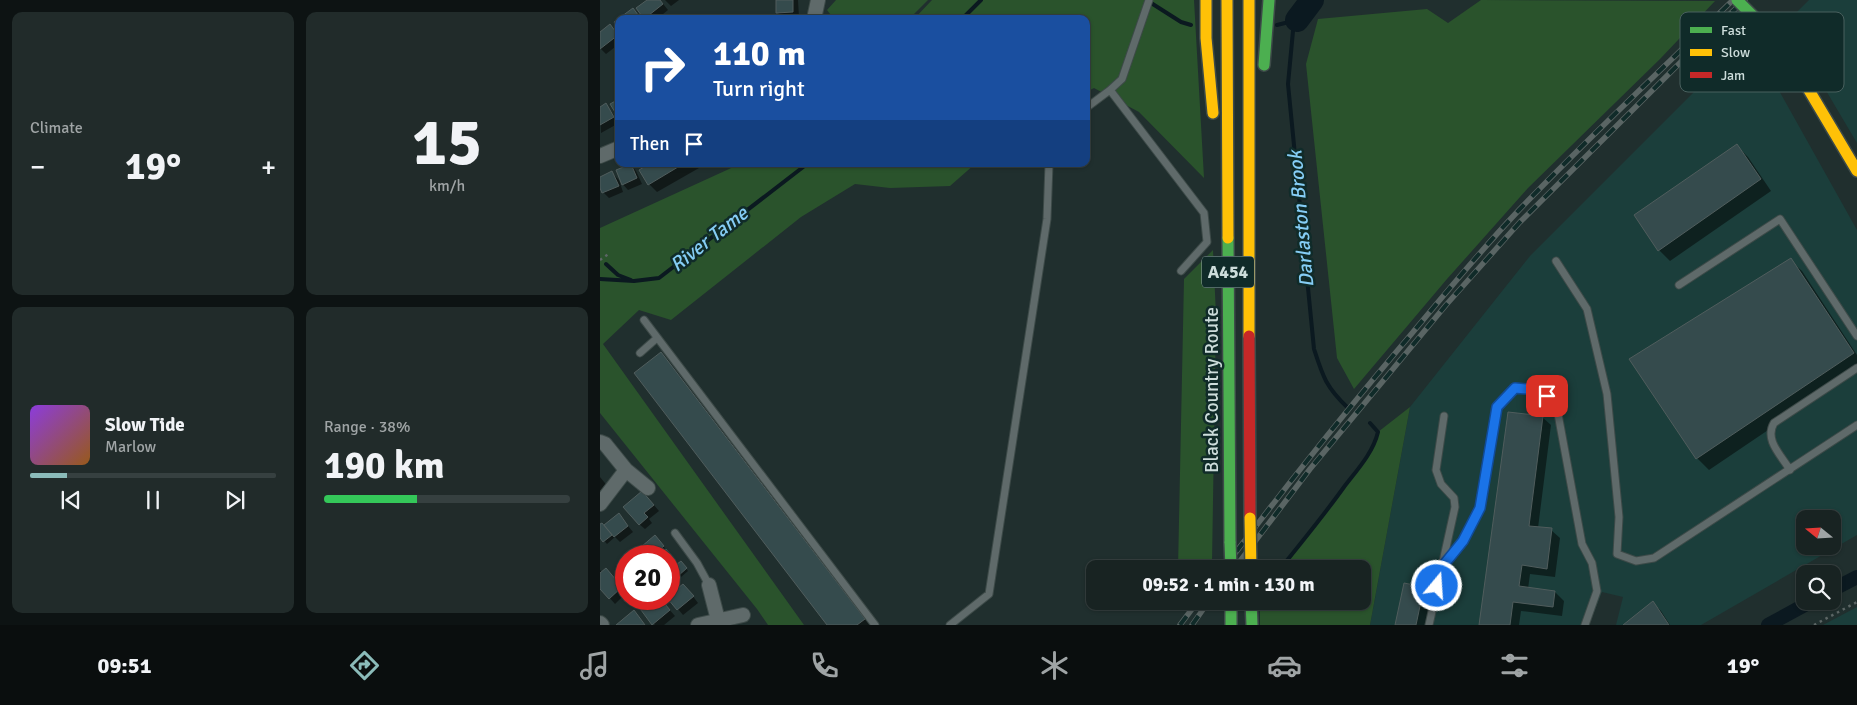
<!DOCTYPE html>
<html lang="en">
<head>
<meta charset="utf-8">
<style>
	:root { --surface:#182322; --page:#212b2a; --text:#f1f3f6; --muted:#9fa4a5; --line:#364040; --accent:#8bbbb9 }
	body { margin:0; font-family:Signika,sans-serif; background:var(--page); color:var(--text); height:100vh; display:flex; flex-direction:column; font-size:19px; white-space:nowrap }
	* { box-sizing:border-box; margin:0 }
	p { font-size:16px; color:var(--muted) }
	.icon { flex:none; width:28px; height:28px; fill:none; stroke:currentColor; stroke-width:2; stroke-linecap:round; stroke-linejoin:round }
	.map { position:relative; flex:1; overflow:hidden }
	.drawer { display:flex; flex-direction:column; gap:12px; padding:12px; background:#0d1313; width:600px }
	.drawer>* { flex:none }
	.banner { position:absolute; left:15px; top:15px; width:475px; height:152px; border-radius:10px; box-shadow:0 1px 4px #0004,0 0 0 1px var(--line); background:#1a4fa0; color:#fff; overflow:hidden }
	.needle { width:32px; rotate:288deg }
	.fabs { position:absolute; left:1196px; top:510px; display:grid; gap:10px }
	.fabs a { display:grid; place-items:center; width:45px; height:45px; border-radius:10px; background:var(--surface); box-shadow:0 1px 4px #0004,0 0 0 1px var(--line); font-size:25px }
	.speed { position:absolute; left:15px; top:545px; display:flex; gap:10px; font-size:25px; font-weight:700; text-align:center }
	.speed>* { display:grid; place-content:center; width:65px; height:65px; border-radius:50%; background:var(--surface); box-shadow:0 1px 4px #0004,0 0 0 1px var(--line); line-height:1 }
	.speed .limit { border:8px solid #d22; background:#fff; color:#111 }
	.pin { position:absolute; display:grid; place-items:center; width:42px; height:42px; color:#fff; margin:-21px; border-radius:10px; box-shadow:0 2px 8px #0006 }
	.me { position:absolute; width:55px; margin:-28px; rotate:18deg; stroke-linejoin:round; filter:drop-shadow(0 0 4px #0008) }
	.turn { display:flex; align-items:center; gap:18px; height:105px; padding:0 15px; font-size:22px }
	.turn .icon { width:65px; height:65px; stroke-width:2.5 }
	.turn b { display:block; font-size:35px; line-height:42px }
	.then { display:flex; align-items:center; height:48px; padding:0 15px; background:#0003; gap:10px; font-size:19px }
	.big { font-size:38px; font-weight:700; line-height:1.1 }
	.drawer .tile { flex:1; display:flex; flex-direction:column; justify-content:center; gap:8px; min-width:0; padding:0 18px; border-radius:10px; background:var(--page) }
	.drawer .dial { align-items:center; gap:0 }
	.dial b { font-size:65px; line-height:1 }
	.song { display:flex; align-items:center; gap:15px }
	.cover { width:60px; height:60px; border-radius:8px; background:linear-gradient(135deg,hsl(270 70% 55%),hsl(30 70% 35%)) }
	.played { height:5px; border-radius:2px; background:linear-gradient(90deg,var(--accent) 15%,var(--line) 15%) }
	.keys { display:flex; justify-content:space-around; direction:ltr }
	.heat { display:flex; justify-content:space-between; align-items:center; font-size:28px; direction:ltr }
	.charge { height:8px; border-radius:4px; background:linear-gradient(90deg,#34c759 38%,var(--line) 0) }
	.drawer .tiles { flex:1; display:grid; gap:12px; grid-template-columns:repeat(2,1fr) }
	.trip { position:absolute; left:486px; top:560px; width:285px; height:50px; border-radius:10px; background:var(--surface); box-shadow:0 1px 4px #0004,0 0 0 1px var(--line); font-weight:700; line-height:50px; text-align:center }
	.tabs { display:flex; height:80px; justify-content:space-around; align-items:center; background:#0a0e0e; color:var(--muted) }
	.tabs .icon { width:35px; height:35px }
	.tabs .current { color:var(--accent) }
	.tabs b { font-size:22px; color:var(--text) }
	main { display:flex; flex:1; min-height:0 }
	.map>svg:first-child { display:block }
	.built { fill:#1b3e3b; fill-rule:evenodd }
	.green { fill:#2a532c }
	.shadow { fill:#0007 }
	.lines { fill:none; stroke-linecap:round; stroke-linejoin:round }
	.stream { stroke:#0b1920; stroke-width:4 }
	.canal { stroke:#0b1920; stroke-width:14 }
	.river { stroke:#0b1920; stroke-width:24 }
	.building { fill:#354b4d; stroke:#505d5d }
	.lane-casing { stroke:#3d4a48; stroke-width:9 }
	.street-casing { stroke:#3d4a48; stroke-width:16 }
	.fast-casing { stroke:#3d4a48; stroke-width:14 }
	.slow-casing { stroke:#3d4a48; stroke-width:14 }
	.jam-casing { stroke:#3d4a48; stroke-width:14 }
	.path { stroke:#5c6665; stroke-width:2.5; stroke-dasharray:2.5 4; stroke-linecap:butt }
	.lane { stroke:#5f6a6a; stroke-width:7 }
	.street { stroke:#5f6a6a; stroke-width:14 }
	.fast { stroke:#4caf50; stroke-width:11 }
	.slow { stroke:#ffc107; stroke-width:11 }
	.jam { stroke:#c62828; stroke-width:11 }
	.rail-casing { stroke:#5a6564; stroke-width:5.5 }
	.rail { stroke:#102b29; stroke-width:4; stroke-dasharray:11; stroke-linecap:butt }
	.fast-bridge-casing { stroke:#3d4a48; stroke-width:14; stroke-linecap:butt }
	.slow-bridge-casing { stroke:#3d4a48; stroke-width:14; stroke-linecap:butt }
	.fast-bridge { stroke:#4caf50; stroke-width:11 }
	.slow-bridge { stroke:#ffc107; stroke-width:11 }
	.route-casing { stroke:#114b97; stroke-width:12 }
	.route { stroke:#1a73e8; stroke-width:9 }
	.labels { text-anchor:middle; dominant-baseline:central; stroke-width:5; stroke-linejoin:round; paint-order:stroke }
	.shield { fill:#102b29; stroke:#94a8a6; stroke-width:1 }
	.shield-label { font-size:18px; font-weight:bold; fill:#cddddb }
	.street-label { font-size:19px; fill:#cddddb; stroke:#102b29 }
	.water-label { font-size:20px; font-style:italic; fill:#85cdf5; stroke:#102b29 }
	.key { fill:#102b29; stroke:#49605e; stroke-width:1 }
	.key-label { font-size:14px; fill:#cddddb }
</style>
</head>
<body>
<main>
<section class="drawer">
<div class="tiles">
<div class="tile"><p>Climate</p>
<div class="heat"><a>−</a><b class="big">19°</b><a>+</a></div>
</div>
<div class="tile dial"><b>15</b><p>km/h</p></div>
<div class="tile">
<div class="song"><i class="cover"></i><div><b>Slow Tide</b><p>Marlow</p></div></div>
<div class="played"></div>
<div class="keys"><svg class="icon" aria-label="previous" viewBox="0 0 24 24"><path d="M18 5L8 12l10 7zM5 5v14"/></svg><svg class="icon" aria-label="pause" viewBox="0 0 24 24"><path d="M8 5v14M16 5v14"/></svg><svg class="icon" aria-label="next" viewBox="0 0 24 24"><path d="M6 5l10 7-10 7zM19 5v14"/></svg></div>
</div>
<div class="tile"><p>Range · 38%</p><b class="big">190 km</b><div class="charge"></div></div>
</div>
</section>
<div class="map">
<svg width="1257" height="625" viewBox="0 0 1257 625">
	<rect width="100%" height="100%" fill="#202f2e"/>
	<path class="built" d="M1209 0H1257V143L1186 23Z
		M1149 37 1257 230V535L1101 625H1016L1023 597 1002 592 989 625H770L810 407 930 256ZM1205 519H1232V546H1205Z
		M1257 607V625H1223Z"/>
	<path class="green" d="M236 0H328L309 19H234L227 10Z
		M332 0H594L604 178 539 112 494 88 486 92V19H314Z
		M881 0 1115 1 1060 59 928 188 847 279 754 389 737 358 706 64 718 19 827 9 848 23Z
		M140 164H375L350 186 290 188 255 184 201 217 71 320 39 310 3 344 204 625H168L157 609 0 413V228Z
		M613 250 616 315 612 563 608 569H578L584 279Z
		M810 407 770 625H660V601H762V569H680L714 527 766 458 776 441 778 432Z"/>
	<path class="shadow" d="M49 0H60L68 10 57 19H46L38 8Z
		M65 0H79L71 6Z
		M177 0H198L199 17 183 18 177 12Z
		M10 26 19 35V44L6 54 0 48V33Z
		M6 105 11 111 19 123 1 133 0 108Z
		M1136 145 1148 157 1171 191 1070 261 1059 250Z
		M52 164H106L57 192 49 184 41 170Z
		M31 165 36 171 42 184 28 190 19 180 23 192 9 198 3 192 0 185V178L12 173 22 183Z
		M1190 260 1202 271 1257 355V370L1109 470 1097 458 1031 359Z
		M61 354 72 366 271 625H229Z
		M942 417 951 425 938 528 951 530 960 538 955 577 930 574 928 589 955 592 964 601 962 616 921 611 919 625H881Z
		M0 477 9 488 0 495Z
		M48 498 59 511 49 519 52 523 45 529 39 524Z
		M19 515 33 532 20 542 15 537 7 544 0 536V526H4Z
		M60 542 78 565 81 562 88 571 81 577 75 570 69 576V556H50L42 547Z
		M0 570 3 573 11 575 26 593 15 604 0 587Z
		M824 588 832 596 826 625H796Z
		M89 591 98 603 83 615 78 609Z
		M56 599H60L75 616 64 625H55L42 610Z
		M1053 603 1061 611 1070 625H1025Z"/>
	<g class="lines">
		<path class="stream" d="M548 1 581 22 591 25
			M362 19 381 0
			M697 20 693 31 688 84 714 349C723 377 726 387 748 408
			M677 25 697 20
			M6 264 18 275 31 280
			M0 279 34 281 59 278 207 164
			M680 569C702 542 724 515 744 487 757 470 773 453 778 432L770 423"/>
		<path class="canal" d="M1232 590 1257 577
			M1168 625 1212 601"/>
		<path class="river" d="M697 20 712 0"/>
	</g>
	<path class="building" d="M47 0H60L63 4 44 19 36 8Z
		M176 0H193V12L176 13Z
		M33 8 41 19H19V29L14 22Z
		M10 24 18 35 0 49V32Z
		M19 99V116L18 117 10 104Z
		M6 103 14 117 0 125V107Z
		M1137 144 1161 179 1058 251 1034 215Z
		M31 164 37 178 22 185 16 170Z
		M49 164H83L48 185 39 170Z
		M12 171 19 186 2 193 0 188V177Z
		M1191 258 1254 353 1096 459 1029 359Z
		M61 352 265 619 257 625H227L34 373Z
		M908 412 943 416 929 526 952 528 947 569 922 565 919 586 955 591 953 607 913 602 910 625H879Z
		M42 491 54 505 44 513 48 517 39 525 23 507Z
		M19 513 28 526 14 537 4 525Z
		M2 523 12 535 3 542 0 538V524Z
		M55 535 64 546 52 556H48L41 547Z
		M66 549 75 561 69 566V556H58Z
		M81 561 87 568 78 576 72 568Z
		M6 568 22 587 9 599 0 589V573Z
		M804 583 824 587 816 625H795Z
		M83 584 94 596 77 610 68 599 69 595Z
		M54 599H61L70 610 52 625 41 610Z
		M1053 601 1069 625H1023Z
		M34 610 45 625H16Z"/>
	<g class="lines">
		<g class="lane-casing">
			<path id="lane" d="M510 90 604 213 607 242 581 271
				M486 108 510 90 522 79 549 0
				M956 261 987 309 1007 394 1019 517 1017 554 1036 561 1054 558 1257 425
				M1079 285 1180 219 1257 336
				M44 320 275 625
				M40 353 57 338
				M1190 470C1181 455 1164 440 1174 423L1257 368
				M75 533 97 563 109 585
				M842 567 863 541 879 508 897 407 915 387 938 390 956 403 982 544 992 563 997 591 985 625
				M350 625 389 594 447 219 449 164
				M829 625 855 507 854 498 841 484 836 470 844 416"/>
		</g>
		<g class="street-casing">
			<path id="street" d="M214 19 218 0
				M0 156 19 148
				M0 442 5 444 26 470 48 488
				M0 504 26 470
				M109 585 118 620
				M0 623 2 625
				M98 625 143 615"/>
		</g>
		<g class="fast-casing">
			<path id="fast" d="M664 65 669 0
				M628 238 630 543
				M631 601V625
				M651 601 652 625"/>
		</g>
		<g class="slow-casing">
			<path id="slow" d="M606 0V38L613 113
				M627 0 628 238
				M1159 22 1200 75 1257 171
				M649 336V0"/>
		</g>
		<g class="jam-casing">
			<path id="jam" d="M649 336 650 518"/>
		</g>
		<path class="path" d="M0 260 10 253
			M1214 625 1257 602"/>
		<use href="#lane" class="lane"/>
		<use href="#street" class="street"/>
		<use href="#fast" class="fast"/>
		<use href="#slow" class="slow"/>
		<use href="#jam" class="jam"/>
		<g class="rail-casing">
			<path id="rail" d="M623 569C683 490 744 413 808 338 844 295 880 251 919 210 988 138 1061 70 1133 0
				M634 569 710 469 846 305 920 222 1119 24 1145 0
				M580 625 598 601
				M592 625 609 601"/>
		</g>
		<use href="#rail" class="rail"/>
		<g class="fast-bridge-casing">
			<path id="fast-bridge" d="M1137 0 1159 22
				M630 543 631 569"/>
		</g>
		<g class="slow-bridge-casing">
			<path id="slow-bridge" d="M650 518 651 569"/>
		</g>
		<use href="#fast-bridge" class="fast-bridge"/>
		<use href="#slow-bridge" class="slow-bridge"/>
	</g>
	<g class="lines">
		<g class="route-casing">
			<path id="route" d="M837 586 842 567 863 541 880 508 897 407 915 388 938 390 947 396"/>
		</g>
		<use href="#route" class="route"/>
	</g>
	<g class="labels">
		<rect class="shield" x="602" y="256.5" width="52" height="31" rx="4"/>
		<g class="shield-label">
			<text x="628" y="272">A454</text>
		</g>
		<g class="street-label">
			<text transform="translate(612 390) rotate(-90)">Black Country Route</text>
		</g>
		<g class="water-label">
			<text transform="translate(701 219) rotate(-95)">Darlaston Brook</text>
			<text transform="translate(109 239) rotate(-38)">River Tame</text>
		</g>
	</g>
	<rect x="1080" y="12" width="164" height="80" rx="8" class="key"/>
	<rect x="1090" y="27" width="22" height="6" fill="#4caf50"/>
	<rect x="1090" y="49" width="22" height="7" fill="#ffc107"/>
	<rect x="1090" y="72" width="22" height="6" fill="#c62828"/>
	<g class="key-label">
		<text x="1121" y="35">Fast</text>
		<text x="1121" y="57">Slow</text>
		<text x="1121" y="80">Jam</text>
	</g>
</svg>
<div class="fabs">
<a><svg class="needle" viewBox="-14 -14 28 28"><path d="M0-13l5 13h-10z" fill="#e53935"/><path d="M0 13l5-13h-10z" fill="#9fa4a5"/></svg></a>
<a><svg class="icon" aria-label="search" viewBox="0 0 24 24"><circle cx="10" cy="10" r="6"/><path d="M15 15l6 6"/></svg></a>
</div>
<div class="speed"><div class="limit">20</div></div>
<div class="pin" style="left:947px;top:396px;background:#d93025"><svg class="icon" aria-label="arrive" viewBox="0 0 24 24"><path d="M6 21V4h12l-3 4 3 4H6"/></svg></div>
<svg class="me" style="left:837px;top:586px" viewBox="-20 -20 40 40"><circle r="17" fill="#1a73e8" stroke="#fff" stroke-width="3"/><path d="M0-11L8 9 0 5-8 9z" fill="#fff"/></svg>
<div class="trip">09:52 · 1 min · 130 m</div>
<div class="banner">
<div class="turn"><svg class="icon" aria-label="right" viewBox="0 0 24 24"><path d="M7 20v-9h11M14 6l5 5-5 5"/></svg><div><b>110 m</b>Turn right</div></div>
<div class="then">Then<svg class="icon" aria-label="arrive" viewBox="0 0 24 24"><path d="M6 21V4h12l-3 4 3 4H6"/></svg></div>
</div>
</div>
</main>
<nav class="tabs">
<b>09:51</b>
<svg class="icon current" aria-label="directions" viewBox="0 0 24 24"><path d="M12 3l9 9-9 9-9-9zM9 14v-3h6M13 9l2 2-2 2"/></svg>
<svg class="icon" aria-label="music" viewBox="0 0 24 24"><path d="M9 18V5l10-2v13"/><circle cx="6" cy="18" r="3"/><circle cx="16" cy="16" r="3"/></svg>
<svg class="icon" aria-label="phone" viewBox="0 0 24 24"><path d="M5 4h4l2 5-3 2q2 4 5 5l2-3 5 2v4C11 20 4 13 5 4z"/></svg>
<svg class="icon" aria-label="climate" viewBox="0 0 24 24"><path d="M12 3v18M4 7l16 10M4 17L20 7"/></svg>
<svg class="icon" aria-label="car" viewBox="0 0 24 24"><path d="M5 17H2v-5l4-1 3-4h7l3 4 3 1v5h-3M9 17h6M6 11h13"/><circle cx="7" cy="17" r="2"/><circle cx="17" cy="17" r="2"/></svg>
<svg class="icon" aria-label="filters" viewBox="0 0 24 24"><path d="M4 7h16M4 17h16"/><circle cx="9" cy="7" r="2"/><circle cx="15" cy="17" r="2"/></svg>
<b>19°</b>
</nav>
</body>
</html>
